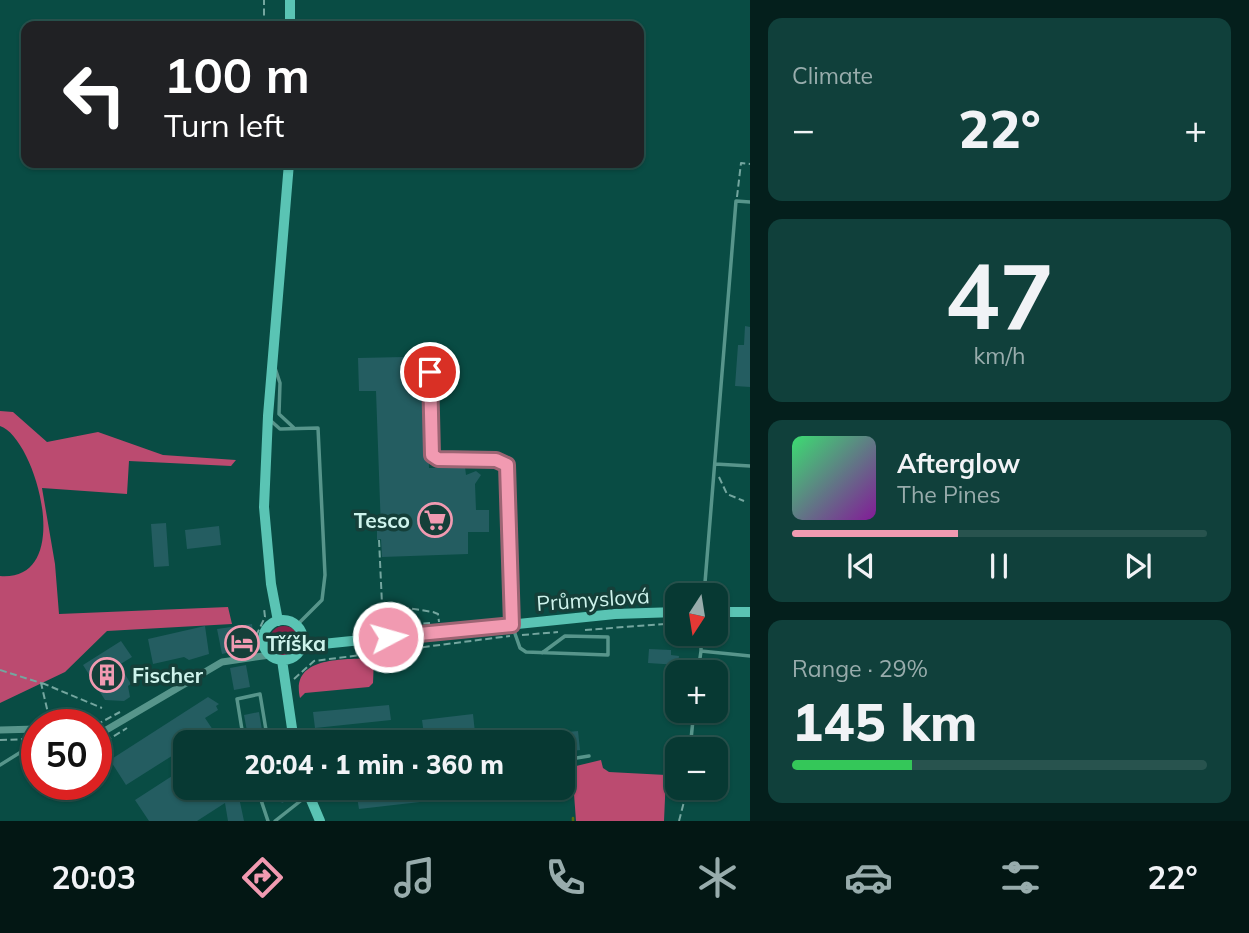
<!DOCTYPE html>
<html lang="en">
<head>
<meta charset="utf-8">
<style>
	:root { --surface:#073933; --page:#10403b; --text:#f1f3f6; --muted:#98acac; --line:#28534e; --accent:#f19ab1 }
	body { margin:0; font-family:Mulish,sans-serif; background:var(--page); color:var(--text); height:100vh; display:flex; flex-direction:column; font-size:26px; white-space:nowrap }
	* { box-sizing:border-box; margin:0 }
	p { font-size:23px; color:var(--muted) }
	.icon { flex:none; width:38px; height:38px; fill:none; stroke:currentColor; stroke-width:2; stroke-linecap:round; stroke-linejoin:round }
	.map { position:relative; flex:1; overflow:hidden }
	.sheet { display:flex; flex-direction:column; gap:18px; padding:18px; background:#041f1c; width:499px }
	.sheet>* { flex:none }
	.banner { position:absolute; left:21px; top:21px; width:623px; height:147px; border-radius:14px; box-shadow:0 2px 5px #0004,0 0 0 2px var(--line); background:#202124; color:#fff; overflow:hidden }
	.needle { width:46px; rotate:192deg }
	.tools { position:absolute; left:665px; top:583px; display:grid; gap:14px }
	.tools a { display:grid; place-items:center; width:63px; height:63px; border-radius:14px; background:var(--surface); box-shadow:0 2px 5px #0004,0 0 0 2px var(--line); font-size:35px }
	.speed { position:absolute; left:21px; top:709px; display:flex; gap:14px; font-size:35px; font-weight:700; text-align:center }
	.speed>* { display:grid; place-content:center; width:91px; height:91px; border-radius:50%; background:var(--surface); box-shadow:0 2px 5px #0004,0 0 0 2px var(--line); line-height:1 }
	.speed .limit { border:10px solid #d22; background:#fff; color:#111 }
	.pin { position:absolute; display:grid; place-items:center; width:60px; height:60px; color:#fff; margin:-30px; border:4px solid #fff; border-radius:50%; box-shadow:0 2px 7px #0007 }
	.me { position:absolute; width:77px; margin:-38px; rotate:84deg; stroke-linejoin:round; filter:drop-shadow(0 0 5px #0008) }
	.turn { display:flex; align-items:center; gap:24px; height:147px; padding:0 28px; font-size:32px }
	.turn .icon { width:91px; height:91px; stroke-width:2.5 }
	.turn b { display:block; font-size:49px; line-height:60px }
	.big { font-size:52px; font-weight:800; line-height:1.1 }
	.sheet .card { flex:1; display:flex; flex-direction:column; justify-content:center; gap:10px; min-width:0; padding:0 24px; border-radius:14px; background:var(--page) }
	.sheet .dial { align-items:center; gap:0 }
	.dial b { font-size:91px; line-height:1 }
	.song { display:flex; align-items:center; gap:21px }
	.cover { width:84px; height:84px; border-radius:10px; background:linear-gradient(135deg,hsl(140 70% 55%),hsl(290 70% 35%)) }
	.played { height:7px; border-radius:4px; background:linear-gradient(90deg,var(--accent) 40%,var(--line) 40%) }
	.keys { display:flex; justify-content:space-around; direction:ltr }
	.heat { display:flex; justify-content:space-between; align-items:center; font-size:38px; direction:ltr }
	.charge { height:10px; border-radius:5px; background:linear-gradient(90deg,#34c759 29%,var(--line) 0) }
	.trip { position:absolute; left:173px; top:730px; width:402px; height:70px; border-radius:14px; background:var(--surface); box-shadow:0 2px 5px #0004,0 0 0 2px var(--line); font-weight:800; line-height:70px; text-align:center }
	.tabs { display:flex; height:112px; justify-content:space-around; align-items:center; background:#031714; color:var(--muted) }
	.tabs .icon { width:49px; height:49px }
	.tabs .current { color:var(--accent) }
	.tabs b { font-size:32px; color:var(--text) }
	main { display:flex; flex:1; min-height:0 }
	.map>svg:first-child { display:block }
	.green { fill:#882048 }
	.forest { fill:#bb4b70 }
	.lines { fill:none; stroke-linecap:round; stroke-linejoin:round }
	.stream { stroke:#5a6f0c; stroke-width:2.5 }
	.building { fill:#245d61 }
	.path { stroke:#74a69f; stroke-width:2; stroke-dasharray:7 3.5; stroke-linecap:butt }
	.lane { stroke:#57958b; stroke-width:3.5 }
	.street { stroke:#57958b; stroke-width:7 }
	.secondary { stroke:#5ac4b4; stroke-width:10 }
	.route-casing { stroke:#9d6473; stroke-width:18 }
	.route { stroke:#f19ab1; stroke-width:12 }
	.labels { text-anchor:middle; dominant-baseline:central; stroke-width:7; stroke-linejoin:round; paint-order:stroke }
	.poi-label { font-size:21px; font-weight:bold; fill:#cef3ec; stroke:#153f39; text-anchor:start }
	.street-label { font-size:21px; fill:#cef3ec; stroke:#153f39 }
</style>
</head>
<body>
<main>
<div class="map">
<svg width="751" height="821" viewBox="0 0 751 821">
	<rect width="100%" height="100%" fill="#094c44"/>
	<path class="green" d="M269 641a15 15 0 1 1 30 0a15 15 0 1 1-30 0Z"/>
	<path class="forest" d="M0 411 13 412 47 442 98 432 163 455 236 460 231 466 129 461 127 494 42 488 55 564 59 614 228 607 232 624 107 631 65 672 0 703V576C77 582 35 437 0 426Z
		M374 658 373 683 369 687 305 693 300 698C290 655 345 660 374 658Z
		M601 760 603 768 609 772 666 775 664 821H576L572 767Z"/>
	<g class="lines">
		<path class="stream" d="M573 818V821"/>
	</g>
	<path class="building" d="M745 326 750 327V387L735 386 738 345H744Z
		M404 357 405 380 426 379 429 468 465 467 466 475 476 471 481 475 475 484 476 510H489V532H468V554L382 557 381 539 377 540V531L381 530 376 391H359L358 358Z
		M166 523 169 566 154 567 151 524Z
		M219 526 221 545 187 549 185 530Z
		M252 624 254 640 248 648 222 654 217 629Z
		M205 626 209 654 189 660 184 657 153 664 148 639Z
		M121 641 132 657 119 665 131 684 128 686 130 697 124 701 105 700 83 665Z
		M649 649 671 650V655L679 656 678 665 648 663Z
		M246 665 250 687 234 690 230 668Z
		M208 697 219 704 216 706 218 710 205 718 213 730 194 742H186V747L126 785 110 760Z
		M389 705 391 720 315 728 313 712Z
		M259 712 264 742H249L244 715Z
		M473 714 476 742H425L422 720Z
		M578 731 580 750 564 752V742H515V737Z
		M186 767V788H237L244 821H228L225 803 197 821H149L135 800Z
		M270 788H291L283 803 267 797Z
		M438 788H484L485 795 439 801Z
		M418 790 420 802 359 809 357 797Z"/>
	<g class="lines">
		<path class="path" d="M264 26V0
			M737 197 741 163 751 164
			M719 477 727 494 744 501
			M379 540 382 604 433 612 438 614 439 622
			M371 627 430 623
			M585 630 677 623
			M522 635 558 632
			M256 636 265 617 264 608
			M0 670 41 683 48 713 58 724
			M294 679 314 661 510 636
			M42 683 102 708
			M96 725 120 712
			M0 740 29 739
			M96 747 127 728
			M679 821 685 798"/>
		<path class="lane" d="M275 368 280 383 279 414 293 427
			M411 372H430L432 455 438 459 496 460 507 465 512 625 520 648 526 652 608 655V637L565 636 542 653
			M270 420 280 429 318 428 325 575 322 600 297 625
			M715 464 751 466
			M704 595 736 201 751 202
			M701 634V651L751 656
			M698 672 701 651
			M244 742 237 699 260 694 268 742
			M690 749 694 710
			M564 760 589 756
			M0 765 37 742
			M257 788 268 821
			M686 793V788
			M262 802 264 788
			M275 821 308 795 342 788"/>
		<path class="street" d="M250 655 263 640
			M0 730 37 729
			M96 736 222 662 270 655"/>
		<path class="secondary" d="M290 26V0
			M716 612H751
			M263 640a20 20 0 1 1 40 0a20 20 0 1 1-40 0Z
			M278 621 271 584 264 507 268 416 289 163
			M303 646 615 614 677 612
			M282 660 294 742
			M306 788 320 821"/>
	</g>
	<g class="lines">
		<g class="route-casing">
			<path id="route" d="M388 637 512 625 507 465 496 460 438 459 432 455 430 372"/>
		</g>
		<use href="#route" class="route"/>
	</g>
	<defs>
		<g id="supermarket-ring" transform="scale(1.75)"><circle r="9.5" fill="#153f39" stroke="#f19ab1" stroke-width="1.5"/><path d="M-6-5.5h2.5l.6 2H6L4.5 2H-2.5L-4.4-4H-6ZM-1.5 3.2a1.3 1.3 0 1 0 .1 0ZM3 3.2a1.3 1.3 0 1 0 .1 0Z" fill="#f19ab1"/></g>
		<g id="hotel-ring" transform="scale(1.75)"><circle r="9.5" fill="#153f39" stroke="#f19ab1" stroke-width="1.5"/><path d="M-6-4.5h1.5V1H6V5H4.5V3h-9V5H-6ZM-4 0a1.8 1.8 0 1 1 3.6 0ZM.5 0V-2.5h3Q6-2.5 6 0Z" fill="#f19ab1"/></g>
		<g id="building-ring" transform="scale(1.75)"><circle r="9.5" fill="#153f39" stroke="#f19ab1" stroke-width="1.5"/><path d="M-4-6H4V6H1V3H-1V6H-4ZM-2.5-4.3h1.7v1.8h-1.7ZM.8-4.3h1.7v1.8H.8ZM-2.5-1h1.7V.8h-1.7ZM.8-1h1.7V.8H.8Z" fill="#f19ab1"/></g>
	</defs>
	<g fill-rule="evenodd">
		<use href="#supermarket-ring" x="435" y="520"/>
		<use href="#hotel-ring" x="242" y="643"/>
		<use href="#building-ring" x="107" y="675"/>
	</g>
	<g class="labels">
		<g class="poi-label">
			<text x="410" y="520" text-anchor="end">Tesco</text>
			<text x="266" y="643">Tříška</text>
			<text x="132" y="675">Fischer</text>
		</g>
		<g class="street-label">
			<text transform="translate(593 599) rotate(-4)">Průmyslová</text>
		</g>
	</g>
</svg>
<div class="tools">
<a><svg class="needle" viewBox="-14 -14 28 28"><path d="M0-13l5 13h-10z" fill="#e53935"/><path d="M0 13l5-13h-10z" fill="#98acac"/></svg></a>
<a>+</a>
<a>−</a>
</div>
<div class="speed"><div class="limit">50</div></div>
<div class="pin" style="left:430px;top:372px;background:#d93025"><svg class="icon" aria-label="arrive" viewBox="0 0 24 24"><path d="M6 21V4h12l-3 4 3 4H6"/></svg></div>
<svg class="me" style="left:388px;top:637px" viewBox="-20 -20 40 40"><circle r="17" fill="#f19ab1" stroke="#fff" stroke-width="3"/><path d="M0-11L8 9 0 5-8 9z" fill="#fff"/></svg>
<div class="trip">20:04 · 1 min · 360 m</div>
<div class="banner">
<div class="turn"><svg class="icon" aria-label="left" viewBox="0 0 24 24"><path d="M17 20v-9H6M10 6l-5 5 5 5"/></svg><div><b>100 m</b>Turn left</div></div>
</div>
</div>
<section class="sheet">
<div class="card"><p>Climate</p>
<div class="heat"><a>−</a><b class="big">22°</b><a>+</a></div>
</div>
<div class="card dial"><b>47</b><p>km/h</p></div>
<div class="card">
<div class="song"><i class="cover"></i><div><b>Afterglow</b><p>The Pines</p></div></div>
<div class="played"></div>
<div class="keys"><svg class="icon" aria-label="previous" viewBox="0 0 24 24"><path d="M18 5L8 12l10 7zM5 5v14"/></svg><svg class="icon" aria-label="pause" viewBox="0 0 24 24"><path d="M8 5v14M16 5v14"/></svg><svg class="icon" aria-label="next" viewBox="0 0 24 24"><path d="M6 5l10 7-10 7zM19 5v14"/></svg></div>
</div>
<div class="card"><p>Range · 29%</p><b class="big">145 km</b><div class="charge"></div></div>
</section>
</main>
<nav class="tabs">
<b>20:03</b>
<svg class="icon current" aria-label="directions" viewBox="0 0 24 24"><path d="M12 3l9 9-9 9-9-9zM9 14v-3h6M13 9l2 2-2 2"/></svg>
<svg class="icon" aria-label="music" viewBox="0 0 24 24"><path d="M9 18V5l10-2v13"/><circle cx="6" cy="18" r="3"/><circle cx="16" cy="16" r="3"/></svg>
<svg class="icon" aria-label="phone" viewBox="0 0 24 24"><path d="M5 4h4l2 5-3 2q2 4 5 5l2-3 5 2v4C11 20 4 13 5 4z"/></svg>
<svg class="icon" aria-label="climate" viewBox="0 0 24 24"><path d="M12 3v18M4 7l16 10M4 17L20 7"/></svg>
<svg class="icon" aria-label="car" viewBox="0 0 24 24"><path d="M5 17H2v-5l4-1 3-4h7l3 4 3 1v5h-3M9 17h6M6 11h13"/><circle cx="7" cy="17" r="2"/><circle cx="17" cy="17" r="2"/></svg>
<svg class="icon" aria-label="filters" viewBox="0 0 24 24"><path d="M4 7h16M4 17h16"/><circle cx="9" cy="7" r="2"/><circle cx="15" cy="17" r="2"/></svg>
<b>22°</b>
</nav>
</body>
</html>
